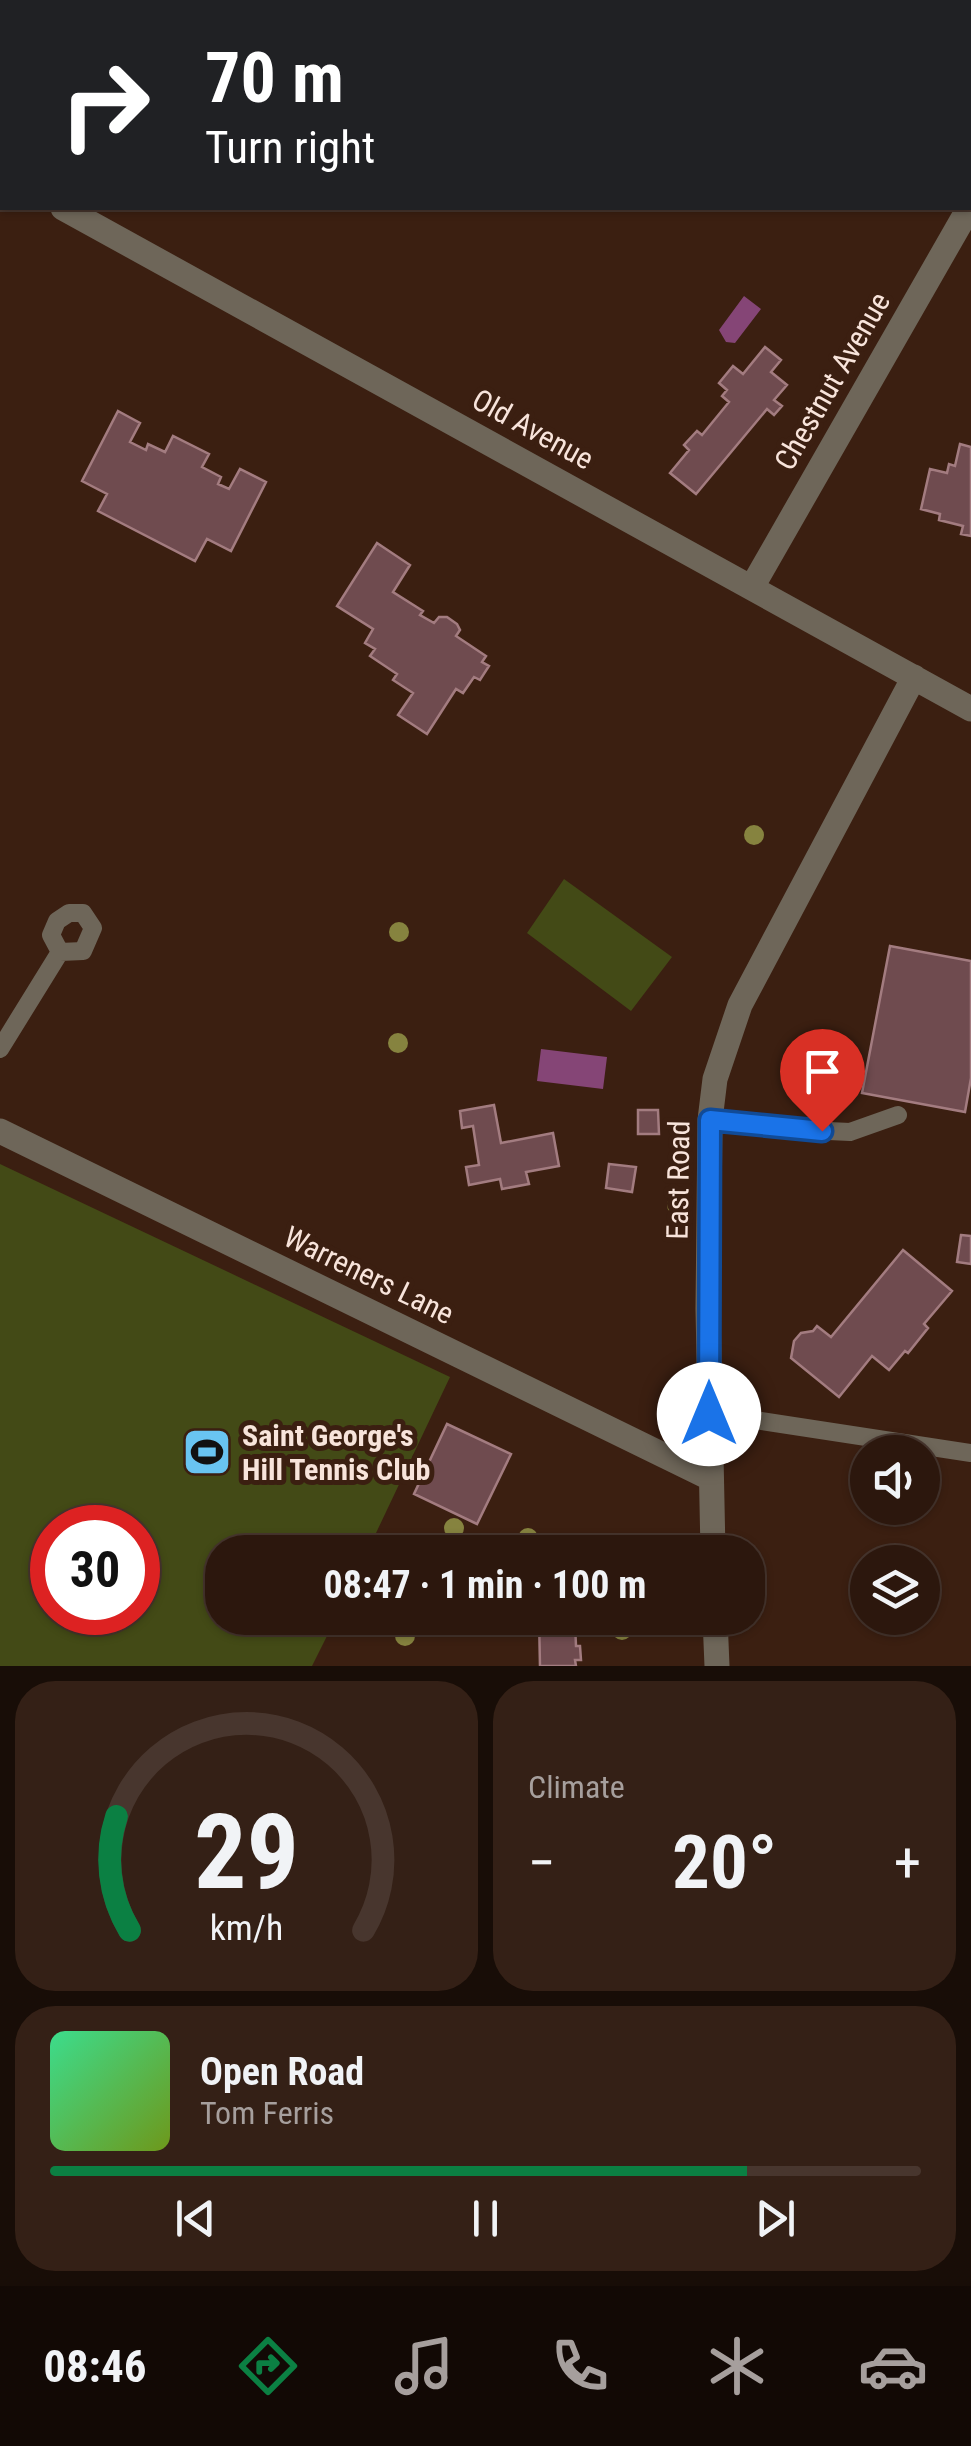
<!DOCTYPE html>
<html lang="en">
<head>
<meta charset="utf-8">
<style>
	:root { --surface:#2c170d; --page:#342016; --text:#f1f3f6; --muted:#a69f9d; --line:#48362e; --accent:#0b8043 }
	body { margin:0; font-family:"Roboto Condensed",sans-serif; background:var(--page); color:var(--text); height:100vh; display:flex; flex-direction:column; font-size:38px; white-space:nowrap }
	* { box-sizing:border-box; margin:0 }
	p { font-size:32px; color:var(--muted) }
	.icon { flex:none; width:55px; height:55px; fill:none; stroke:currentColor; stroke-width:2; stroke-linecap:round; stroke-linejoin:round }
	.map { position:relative; height:1666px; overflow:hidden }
	.panel { display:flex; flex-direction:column; gap:15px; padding:15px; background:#180d07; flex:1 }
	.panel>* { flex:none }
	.top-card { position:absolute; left:0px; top:0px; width:972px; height:210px; box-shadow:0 2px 8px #0004,0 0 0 2px var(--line); background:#202124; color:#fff; overflow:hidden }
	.buttons { position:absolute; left:850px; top:1435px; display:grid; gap:20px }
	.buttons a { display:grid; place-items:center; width:90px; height:90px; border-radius:50%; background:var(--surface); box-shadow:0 2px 8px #0004,0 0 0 2px var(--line); font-size:50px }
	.speed { position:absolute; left:30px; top:1505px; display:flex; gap:20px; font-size:50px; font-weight:700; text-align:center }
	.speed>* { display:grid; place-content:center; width:130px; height:130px; border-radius:50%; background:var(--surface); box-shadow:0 2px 8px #0004,0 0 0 2px var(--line); line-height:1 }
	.speed .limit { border:15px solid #d22; background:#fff; color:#111 }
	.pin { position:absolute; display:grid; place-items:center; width:85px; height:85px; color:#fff; margin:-102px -42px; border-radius:50% 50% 50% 0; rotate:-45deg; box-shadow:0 0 10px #0007 }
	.pin .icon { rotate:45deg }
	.me { position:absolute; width:110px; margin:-55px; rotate:0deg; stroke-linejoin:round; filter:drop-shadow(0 0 8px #0008) }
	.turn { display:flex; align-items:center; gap:35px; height:210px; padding:0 40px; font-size:45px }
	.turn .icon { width:130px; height:130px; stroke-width:2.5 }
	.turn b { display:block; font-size:70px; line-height:85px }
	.big { font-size:75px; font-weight:700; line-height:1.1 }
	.panel .card { flex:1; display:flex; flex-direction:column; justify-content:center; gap:15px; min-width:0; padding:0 35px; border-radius:40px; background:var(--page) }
	.panel .dial { align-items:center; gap:0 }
	.dial svg { height:260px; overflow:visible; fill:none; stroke:var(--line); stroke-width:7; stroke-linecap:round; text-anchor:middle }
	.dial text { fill:var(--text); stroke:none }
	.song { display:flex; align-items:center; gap:30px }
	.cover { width:120px; height:120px; border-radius:15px; background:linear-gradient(135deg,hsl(150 70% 55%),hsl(80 70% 35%)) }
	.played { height:10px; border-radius:5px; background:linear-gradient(90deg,var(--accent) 80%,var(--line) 80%) }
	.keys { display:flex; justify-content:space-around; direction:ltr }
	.heat { display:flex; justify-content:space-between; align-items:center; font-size:55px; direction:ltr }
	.panel .tiles { flex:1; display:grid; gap:15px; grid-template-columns:1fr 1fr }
	.card:last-child { grid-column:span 2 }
	.trip { position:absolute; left:205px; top:1535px; width:560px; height:100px; border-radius:40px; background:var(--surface); box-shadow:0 2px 8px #0004,0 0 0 2px var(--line); font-weight:700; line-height:100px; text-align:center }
	.tab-bar { display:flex; height:160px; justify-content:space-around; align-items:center; background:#120905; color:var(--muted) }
	.tab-bar .icon { width:70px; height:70px }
	.tab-bar .selected { color:var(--accent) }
	.tab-bar b { font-size:45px; color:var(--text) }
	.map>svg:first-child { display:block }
	.green { fill:#434a16; fill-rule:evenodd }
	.water { fill:#854576 }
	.building { fill:#6f4b4f; stroke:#a37c80; stroke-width:2.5 }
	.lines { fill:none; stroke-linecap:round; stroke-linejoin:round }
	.service { stroke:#6e6659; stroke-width:18 }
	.minor { stroke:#6e6659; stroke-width:25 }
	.tree { fill:#86833f }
	.route-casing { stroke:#114b97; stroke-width:25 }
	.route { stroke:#1a73e8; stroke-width:18 }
	.labels { text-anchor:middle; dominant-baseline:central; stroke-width:10; stroke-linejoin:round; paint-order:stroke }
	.street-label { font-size:30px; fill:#f8e4db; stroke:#3b1f11 }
	.poi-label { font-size:30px; font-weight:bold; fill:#f8e4db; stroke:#3b1f11; text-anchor:start }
</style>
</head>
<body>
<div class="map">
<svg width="971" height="1666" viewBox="0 0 971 1666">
	<rect width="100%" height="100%" fill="#3b1f11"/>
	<path class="green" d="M564 879 672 957 631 1011 527 933Z
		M0 1164 450 1377 367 1552H222V1618H336L312 1666H0ZM52 1528H138V1612H52Z"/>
	<path class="water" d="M744 296 761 309 735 343 726 342 719 330Z
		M541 1049 607 1057 603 1089 537 1081Z"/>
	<path class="building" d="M765 347 781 360 771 372 787 385 774 400 782 406 774 415 767 409 696 494 670 473 689 450 684 445 697 431 702 435 729 402 722 396 727 390 719 383 733 366 743 374Z
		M118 411 140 423 130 442 146 450 148 444 165 452 173 436 209 454 202 467 221 477 218 484 229 489 240 469 266 482 231 551 207 539 195 561 98 511 107 494 82 481Z
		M960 444 971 447V536L961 534 963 526 939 520 940 514 921 509 930 469 947 473 949 464 955 466Z
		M377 543 410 565 393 592 423 611 420 615 434 623 439 617H447L457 624 460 630 456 636 486 656 482 662 489 666 480 680 474 677 463 693 456 689 427 734 398 715 413 693 393 680 397 674 370 656 375 649 365 643 373 629 337 606Z
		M890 946 971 961V1078L965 1112 862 1093Z
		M494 1105 501 1143 553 1133 559 1166 526 1172 529 1184 502 1189 500 1179 469 1185 466 1167 479 1165 473 1126 462 1128 460 1111Z
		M638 1110H658L659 1134H638Z
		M609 1164 636 1167 632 1192 606 1188Z
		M961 1235 971 1236V1264L957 1262Z
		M903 1250 952 1291 924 1324 928 1328 908 1353 905 1351 889 1370 872 1356 839 1397 791 1358 794 1341 801 1333 813 1331 817 1326 831 1337Z
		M447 1424 511 1454 477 1524 414 1494Z
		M539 1618H584L585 1623H575L576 1646H580L581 1660H575L576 1666H540Z"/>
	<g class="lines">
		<path class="service" d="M933 0 938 2
			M777 2 778 0
			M970 18 971 19
			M69 913H83L93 928 83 951 60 952 51 935 57 921Z
			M0 1049 60 952
			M710 1120 765 1128 850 1132 898 1115
			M709 1413 971 1453"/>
		<path class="minor" d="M84 2 85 0
			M0 167 2 162
			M63 208 971 709
			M752 587 969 208
			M0 1131 710 1478
			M713 1552 708 1309 710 1120 715 1079 740 1005 914 677
			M715 1618 717 1666"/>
	</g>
	<g class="tree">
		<circle cx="754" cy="835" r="10"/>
		<circle cx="399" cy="932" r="10"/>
		<circle cx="398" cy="1043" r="10"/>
		<circle cx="677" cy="1205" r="10"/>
		<circle cx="454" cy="1528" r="10"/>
		<circle cx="528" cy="1538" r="10"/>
		<circle cx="622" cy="1630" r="10"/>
		<circle cx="405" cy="1636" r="10"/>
	</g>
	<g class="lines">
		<g class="route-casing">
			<path id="route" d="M709 1414 710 1120 822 1131"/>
		</g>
		<use href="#route" class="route"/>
	</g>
	<defs>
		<g id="stadium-square" transform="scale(2.5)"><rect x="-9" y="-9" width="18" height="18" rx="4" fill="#69c4f1" stroke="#3b1f11"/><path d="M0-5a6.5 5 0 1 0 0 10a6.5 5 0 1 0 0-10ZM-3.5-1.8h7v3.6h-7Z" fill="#111"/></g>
	</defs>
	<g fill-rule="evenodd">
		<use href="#stadium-square" x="207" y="1452"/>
	</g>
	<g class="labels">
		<g class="street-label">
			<text transform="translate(832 381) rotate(-60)">Chestnut Avenue</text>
			<text transform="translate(533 429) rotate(29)">Old Avenue</text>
			<text transform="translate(678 1180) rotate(-89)">East Road</text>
			<text transform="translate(369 1275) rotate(26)">Warreners Lane</text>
		</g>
		<g class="poi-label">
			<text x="242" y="1435">Saint George's<tspan x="242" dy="34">Hill Tennis Club</tspan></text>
		</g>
	</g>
</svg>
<div class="buttons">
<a><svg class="icon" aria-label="sound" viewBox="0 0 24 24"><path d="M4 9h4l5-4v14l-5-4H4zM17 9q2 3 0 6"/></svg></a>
<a><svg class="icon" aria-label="layers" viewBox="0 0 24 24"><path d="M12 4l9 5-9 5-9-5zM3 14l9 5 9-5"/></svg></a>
</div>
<div class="speed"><div class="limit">30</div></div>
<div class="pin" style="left:822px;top:1131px;background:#d93025"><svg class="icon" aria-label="arrive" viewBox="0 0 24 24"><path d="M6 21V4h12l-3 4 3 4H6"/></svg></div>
<svg class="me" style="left:709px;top:1414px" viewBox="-20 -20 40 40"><circle r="19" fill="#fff"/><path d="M0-13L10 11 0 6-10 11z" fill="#1a73e8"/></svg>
<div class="trip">08:47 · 1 min · 100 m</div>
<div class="top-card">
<div class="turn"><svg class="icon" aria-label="right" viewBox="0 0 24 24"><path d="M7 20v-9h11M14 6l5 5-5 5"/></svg><div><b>70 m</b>Turn right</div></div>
</div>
</div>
<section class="panel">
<div class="tiles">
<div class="card dial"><svg viewBox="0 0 100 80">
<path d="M14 69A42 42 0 1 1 86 69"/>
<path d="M14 69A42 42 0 0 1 10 34" stroke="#0b8043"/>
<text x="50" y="56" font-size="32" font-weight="700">29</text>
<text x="50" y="72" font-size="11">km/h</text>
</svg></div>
<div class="card"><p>Climate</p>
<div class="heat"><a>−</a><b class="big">20°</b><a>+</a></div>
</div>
<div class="card">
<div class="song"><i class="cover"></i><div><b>Open Road</b><p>Tom Ferris</p></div></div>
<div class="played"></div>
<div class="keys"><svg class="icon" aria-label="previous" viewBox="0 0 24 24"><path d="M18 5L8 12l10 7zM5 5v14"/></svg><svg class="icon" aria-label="pause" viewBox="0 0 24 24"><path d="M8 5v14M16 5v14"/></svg><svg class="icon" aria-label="next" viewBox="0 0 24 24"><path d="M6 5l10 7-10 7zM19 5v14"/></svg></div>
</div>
</div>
</section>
<nav class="tab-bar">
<b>08:46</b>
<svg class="icon selected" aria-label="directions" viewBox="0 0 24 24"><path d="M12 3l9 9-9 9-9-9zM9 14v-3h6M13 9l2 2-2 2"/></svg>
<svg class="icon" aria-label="music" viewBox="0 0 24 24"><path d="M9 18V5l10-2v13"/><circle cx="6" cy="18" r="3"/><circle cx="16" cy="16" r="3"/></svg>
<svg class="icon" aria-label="phone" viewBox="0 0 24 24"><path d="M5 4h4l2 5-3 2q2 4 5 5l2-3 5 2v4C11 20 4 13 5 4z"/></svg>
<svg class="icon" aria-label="climate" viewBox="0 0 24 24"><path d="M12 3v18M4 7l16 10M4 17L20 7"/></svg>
<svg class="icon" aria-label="car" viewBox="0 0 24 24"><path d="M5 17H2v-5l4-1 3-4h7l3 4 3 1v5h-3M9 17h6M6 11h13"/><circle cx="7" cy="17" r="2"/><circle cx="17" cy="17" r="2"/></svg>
</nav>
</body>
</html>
